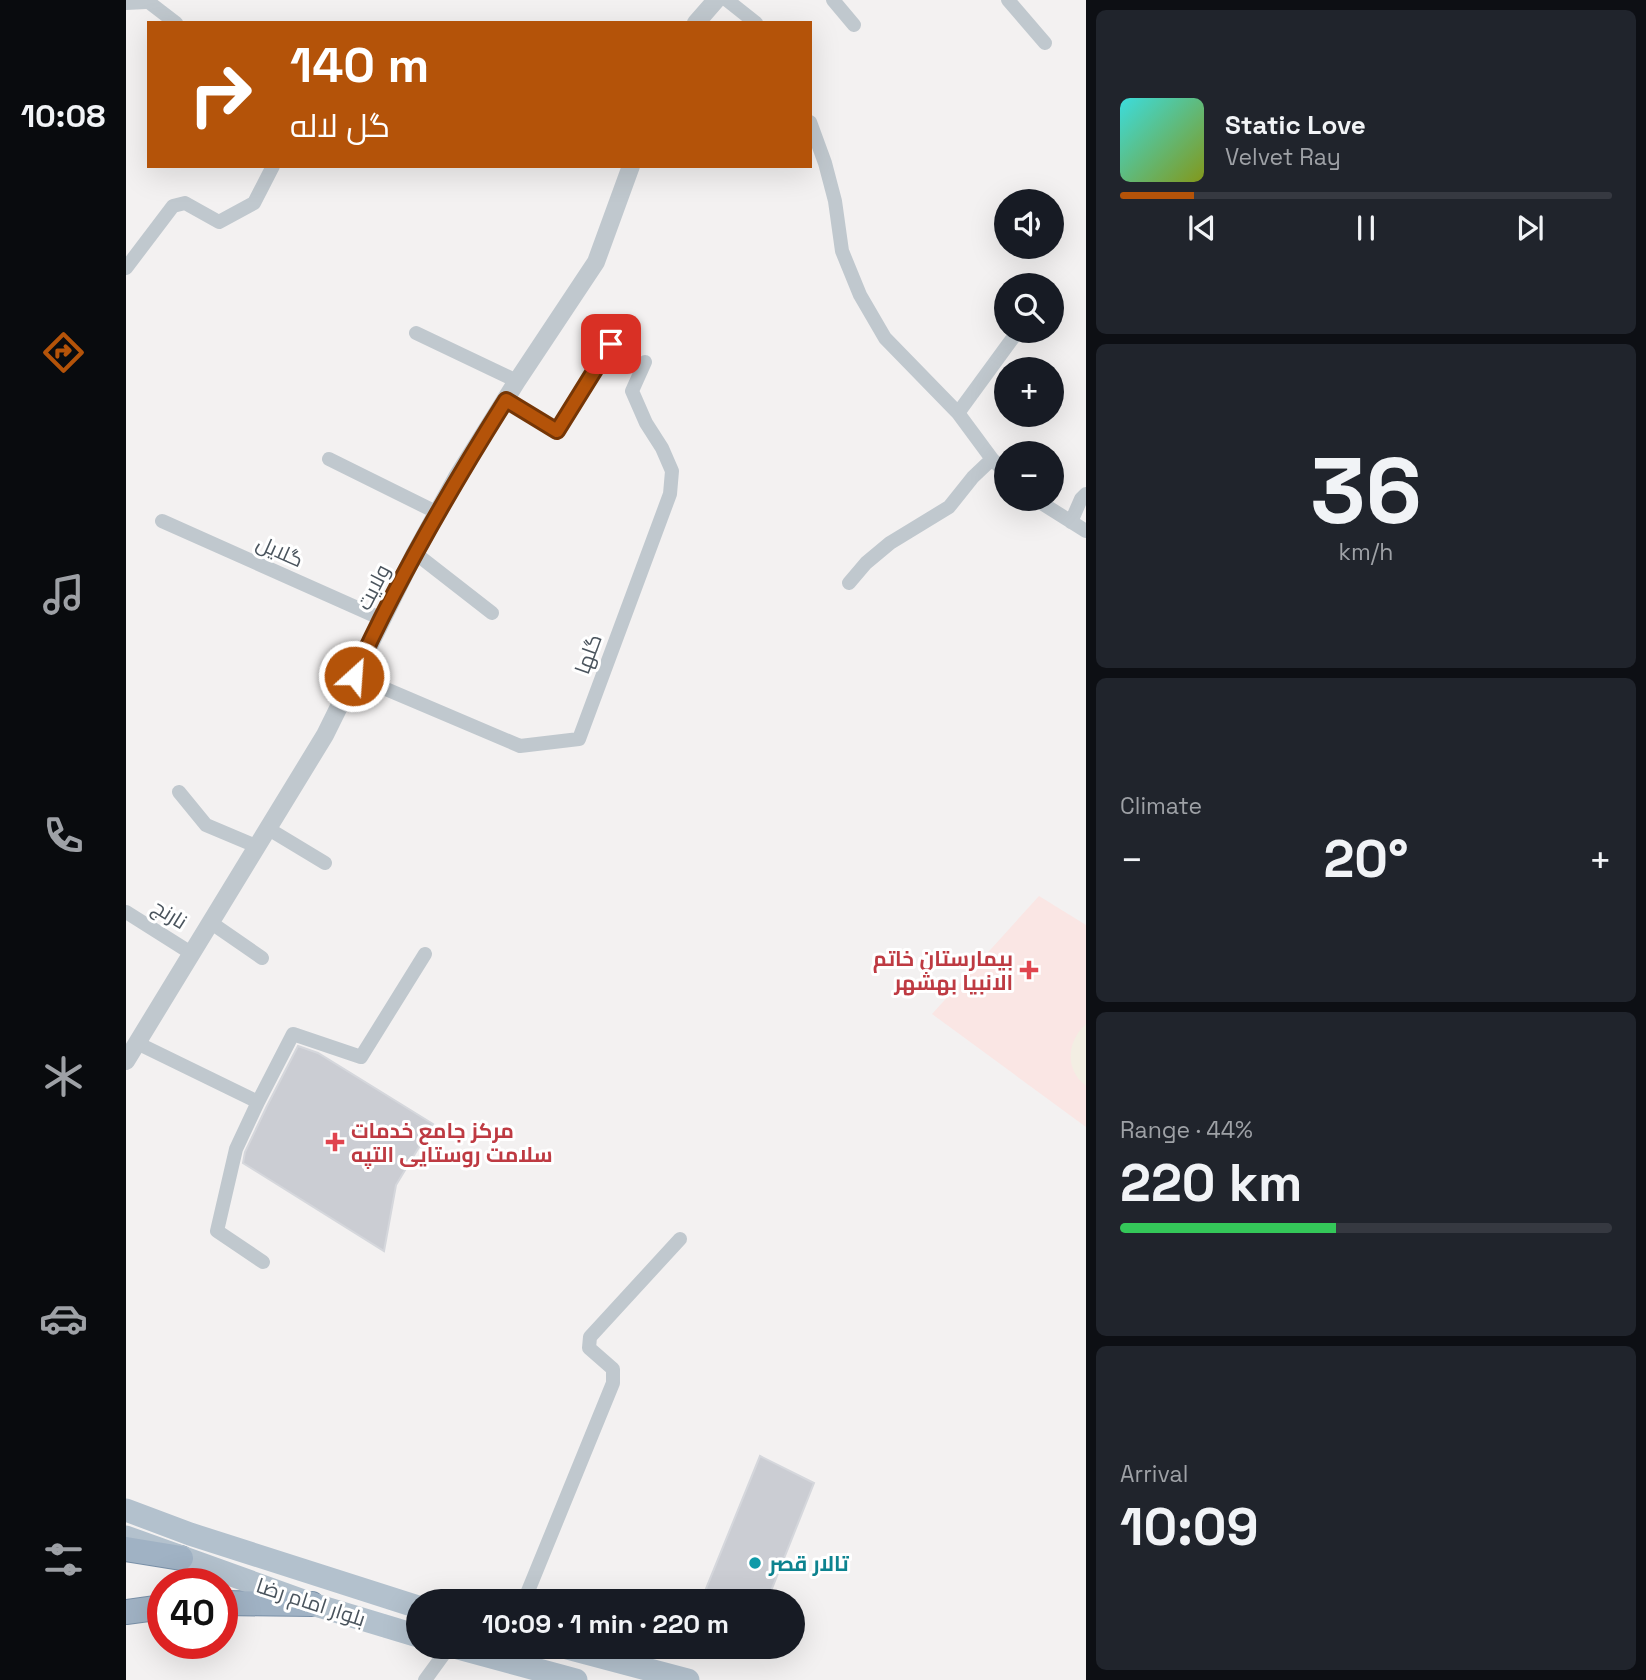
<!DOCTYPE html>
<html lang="en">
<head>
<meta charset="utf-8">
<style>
	:root { --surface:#171b24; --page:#20242c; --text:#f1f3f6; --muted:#9ea1a6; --line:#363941; --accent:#b45309 }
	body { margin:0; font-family:"Space Grotesk",Cairo,sans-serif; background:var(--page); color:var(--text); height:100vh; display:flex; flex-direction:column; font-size:26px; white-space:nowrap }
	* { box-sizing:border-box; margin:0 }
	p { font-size:23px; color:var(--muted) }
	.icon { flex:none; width:38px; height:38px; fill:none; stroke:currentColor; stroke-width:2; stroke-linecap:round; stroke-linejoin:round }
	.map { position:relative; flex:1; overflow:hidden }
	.side { display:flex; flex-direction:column; gap:10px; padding:10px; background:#0d0f14; width:560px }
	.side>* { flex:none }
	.hud { position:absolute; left:21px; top:21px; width:665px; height:147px; border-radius:0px; box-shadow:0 7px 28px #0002; background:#b45309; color:#fff; overflow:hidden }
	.buttons { position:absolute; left:868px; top:189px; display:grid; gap:14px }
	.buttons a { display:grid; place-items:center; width:70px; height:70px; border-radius:50%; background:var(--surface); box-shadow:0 7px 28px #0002; font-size:35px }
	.speed { position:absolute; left:21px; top:1568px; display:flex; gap:14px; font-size:35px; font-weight:700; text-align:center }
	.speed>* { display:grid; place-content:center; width:91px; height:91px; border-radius:50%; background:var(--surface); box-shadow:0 7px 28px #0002; line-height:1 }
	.speed .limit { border:10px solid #d22; background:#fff; color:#111 }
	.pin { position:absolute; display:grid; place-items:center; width:60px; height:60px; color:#fff; margin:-30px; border-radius:14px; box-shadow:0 4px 10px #0006 }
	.me { position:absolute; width:77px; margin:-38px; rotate:26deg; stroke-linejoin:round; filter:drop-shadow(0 0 5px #0008) }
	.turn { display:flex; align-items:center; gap:24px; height:147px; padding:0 28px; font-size:32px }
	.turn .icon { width:91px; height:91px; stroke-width:2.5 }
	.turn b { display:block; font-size:49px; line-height:60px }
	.big { font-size:52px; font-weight:600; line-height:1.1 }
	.side .card { flex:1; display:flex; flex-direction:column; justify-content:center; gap:10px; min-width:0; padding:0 24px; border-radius:10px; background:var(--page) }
	.side .dial { align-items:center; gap:0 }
	.dial b { font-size:91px; line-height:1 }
	.song { display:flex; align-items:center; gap:21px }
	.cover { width:84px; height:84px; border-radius:10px; background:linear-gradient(135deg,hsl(180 70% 55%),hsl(70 70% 35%)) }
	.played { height:7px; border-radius:4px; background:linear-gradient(90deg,var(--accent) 15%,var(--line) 15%) }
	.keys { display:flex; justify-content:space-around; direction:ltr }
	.heat { display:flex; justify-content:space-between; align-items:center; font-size:38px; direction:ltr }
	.charge { height:10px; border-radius:5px; background:linear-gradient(90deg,#34c759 44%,var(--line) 0) }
	.trip { position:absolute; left:280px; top:1589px; width:399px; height:70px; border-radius:35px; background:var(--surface); box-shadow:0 7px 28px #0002; font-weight:600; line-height:70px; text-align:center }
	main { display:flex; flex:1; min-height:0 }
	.tabs { display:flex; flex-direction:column; width:126px; justify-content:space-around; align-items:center; background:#090b0e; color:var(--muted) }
	.tabs .icon { width:49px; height:49px }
	.tabs .selected { color:var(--accent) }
	.tabs b { font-size:32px; color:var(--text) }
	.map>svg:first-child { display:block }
	.medical { fill:#fae6e4 }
	.sand { fill:#f3eee3 }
	.building { fill:#cbcdd3; stroke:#d5d7dc; stroke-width:2 }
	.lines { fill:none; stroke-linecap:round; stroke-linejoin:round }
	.trunk-casing { stroke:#788fa7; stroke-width:26 }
	.minor { stroke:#c0c8ce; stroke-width:14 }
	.tertiary { stroke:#c0c8ce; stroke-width:18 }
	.primary { stroke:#b3c1cd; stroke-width:23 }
	.trunk { stroke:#a0b2c4; stroke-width:24 }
	.route-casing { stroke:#753606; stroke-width:18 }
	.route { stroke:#b45309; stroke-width:12 }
	.health-dot { fill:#e0444e; stroke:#fff; stroke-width:2.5 }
	.culture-dot { fill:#0f9aa8; stroke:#fff; stroke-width:2.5 }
	.labels { text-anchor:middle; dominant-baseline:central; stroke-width:6; stroke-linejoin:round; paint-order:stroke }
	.street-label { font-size:21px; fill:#4a545d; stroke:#fff }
	.health-label { font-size:21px; font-weight:bold; fill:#be3a42; stroke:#fff; text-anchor:end }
	.culture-label { font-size:21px; font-weight:bold; fill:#0d838f; stroke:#fff; text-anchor:start }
</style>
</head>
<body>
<main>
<nav class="tabs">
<b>10:08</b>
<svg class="icon selected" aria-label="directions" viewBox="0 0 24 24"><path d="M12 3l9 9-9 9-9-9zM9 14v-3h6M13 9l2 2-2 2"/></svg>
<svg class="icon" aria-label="music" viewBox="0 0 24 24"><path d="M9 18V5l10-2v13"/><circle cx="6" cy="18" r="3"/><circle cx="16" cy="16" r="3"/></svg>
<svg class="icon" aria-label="phone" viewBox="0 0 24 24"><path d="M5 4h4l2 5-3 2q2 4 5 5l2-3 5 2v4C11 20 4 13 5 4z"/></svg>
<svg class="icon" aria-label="climate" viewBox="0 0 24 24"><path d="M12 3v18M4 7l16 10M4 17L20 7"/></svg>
<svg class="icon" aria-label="car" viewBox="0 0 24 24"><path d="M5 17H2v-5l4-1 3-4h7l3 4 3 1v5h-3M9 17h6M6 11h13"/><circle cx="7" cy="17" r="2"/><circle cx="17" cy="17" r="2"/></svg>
<svg class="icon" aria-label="filters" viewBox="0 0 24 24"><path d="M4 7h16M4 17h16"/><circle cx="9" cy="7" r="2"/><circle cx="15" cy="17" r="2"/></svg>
</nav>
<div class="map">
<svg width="960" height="1680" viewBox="0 0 960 1680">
	<rect width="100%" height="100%" fill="#f3f1f1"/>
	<path class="medical" d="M913 896 960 925V1127L806 1014Z"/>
	<path class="sand" d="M960 1024V1086C938 1069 941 1041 960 1024Z"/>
	<path class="building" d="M172 1046 192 1053 307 1124 270 1185 258 1251 117 1163 119 1152 141 1106Z
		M634 1456 688 1483 641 1601H575Z"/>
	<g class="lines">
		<g class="trunk-casing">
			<path id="trunk" d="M0 1549 55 1558
				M96 1603 186 1604
				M0 1612 37 1607"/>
		</g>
		<path class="minor" d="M20 0 50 23
			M601 0 630 23
			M707 0 728 25
			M882 0 919 43
			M684 122 699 163 709 201 716 251 734 295 759 338 832 413 866 459 880 473
			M0 268 47 206 59 203 93 222 128 203 147 166
			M290 333 391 381
			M380 400 431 431 485 344
			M832 413 892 331
			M203 459 312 513
			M909 499 960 531
			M36 521 256 619
			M945 522 955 499 960 494
			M289 553 366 613
			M723 583 740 563 764 543 823 507 847 477 866 459
			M227 675 394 746 453 739 544 494 546 471 536 448 520 423 506 391 519 362
			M53 792 80 825 130 846
			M141 828 199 863
			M0 912 65 953
			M84 922 136 958
			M11 1043 132 1102 167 1034 235 1057 299 954
			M132 1102 110 1149 91 1231 137 1262
			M398 1601 487 1383V1369L463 1348 464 1337 554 1239
			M299 1680 323 1647"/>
		<path class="tertiary" d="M0 1 20 0
			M570 23 590 0
			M0 1061 199 735 289 553 331 477 391 381 470 262 505 166"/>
		<path class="primary" d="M0 1510 64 1534 292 1607
			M0 1537 186 1604 292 1636
			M328 1647 450 1680
			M437 1647 562 1680"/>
		<use href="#trunk" class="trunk"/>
	</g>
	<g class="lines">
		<g class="route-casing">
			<path id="route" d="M228 676C271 580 324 489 380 400L431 431 485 344"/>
		</g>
		<use href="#route" class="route"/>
	</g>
	<g class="health-dot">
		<path d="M899.5 959.5h7v7h7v7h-7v7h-7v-7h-7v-7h7z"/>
		<path d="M205.5 1131.5h7v7h7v7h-7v7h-7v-7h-7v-7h7z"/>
	</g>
	<circle class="culture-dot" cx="629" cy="1563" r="7"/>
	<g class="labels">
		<g class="street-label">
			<text transform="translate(154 551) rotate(24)">گلایل</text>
			<text transform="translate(247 587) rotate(-63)">ولایت</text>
			<text transform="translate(462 654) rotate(-70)">گلها</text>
			<text transform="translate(44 914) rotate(32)">نارنج</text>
			<text transform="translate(185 1602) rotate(18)">بلوار امام رضا</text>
		</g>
		<g class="health-label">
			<text x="887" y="958">بیمارستان خاتم<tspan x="887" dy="24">الانبیا بهشهر</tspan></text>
			<text x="225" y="1130" text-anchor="start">مرکز جامع خدمات<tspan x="225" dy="24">سلامت روستایی التپه</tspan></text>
		</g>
		<g class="culture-label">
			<text x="643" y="1563">تالار قصر</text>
		</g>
	</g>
</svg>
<div class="buttons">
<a><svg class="icon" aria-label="sound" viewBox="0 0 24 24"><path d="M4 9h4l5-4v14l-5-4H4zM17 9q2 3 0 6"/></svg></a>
<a><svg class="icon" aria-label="search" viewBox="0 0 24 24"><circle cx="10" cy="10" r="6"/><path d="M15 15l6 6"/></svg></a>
<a>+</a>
<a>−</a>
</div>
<div class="speed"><div class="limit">40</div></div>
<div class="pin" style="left:485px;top:344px;background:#d93025"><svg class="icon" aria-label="arrive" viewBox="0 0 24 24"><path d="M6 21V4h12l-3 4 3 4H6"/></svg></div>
<svg class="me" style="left:228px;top:676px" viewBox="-20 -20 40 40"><circle r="17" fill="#b45309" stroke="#fff" stroke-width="3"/><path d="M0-11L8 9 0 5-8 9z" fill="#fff"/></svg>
<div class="trip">10:09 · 1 min · 220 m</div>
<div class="hud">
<div class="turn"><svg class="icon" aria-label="right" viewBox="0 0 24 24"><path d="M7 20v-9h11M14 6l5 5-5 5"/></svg><div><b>140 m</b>گل لاله</div></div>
</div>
</div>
<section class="side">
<div class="card">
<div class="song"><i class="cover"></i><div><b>Static Love</b><p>Velvet Ray</p></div></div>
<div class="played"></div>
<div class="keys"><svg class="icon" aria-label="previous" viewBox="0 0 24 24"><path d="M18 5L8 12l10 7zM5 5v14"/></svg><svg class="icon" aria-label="pause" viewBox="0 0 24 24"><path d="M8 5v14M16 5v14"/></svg><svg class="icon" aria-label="next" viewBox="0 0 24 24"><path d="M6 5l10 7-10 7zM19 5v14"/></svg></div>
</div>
<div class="card dial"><b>36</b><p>km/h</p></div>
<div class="card"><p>Climate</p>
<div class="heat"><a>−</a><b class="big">20°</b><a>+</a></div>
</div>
<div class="card"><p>Range · 44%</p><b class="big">220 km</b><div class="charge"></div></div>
<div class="card"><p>Arrival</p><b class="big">10:09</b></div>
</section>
</main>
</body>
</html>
